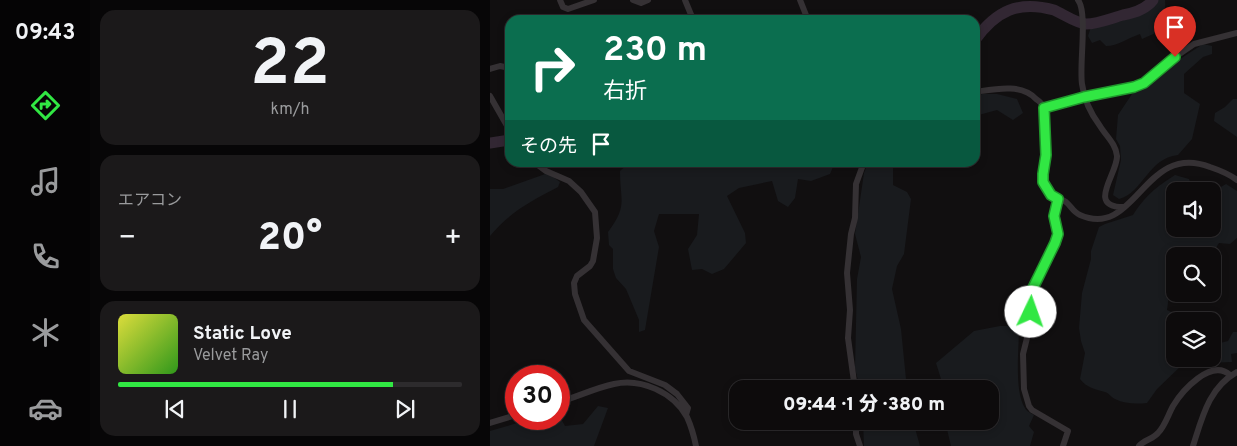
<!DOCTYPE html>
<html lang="ja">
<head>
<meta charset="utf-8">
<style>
	:root { --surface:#0d0b0c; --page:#1b191a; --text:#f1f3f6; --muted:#9a9b9d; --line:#2d2b2d; --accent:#31e743 }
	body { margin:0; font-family:Overpass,"Noto Sans JP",sans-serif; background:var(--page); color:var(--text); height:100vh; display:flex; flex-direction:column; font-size:19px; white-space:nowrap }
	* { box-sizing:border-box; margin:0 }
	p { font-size:16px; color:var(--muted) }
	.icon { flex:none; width:28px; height:28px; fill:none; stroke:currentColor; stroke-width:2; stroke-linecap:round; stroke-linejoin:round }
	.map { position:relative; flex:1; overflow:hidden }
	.side { display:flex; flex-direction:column; gap:10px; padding:10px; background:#070607; width:400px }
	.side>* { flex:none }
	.hud { position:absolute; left:15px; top:15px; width:475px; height:152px; border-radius:15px; box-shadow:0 2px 8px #0003,0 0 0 1px var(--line); background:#0b6e4f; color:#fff; overflow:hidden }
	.fabs { position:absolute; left:676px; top:182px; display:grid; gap:10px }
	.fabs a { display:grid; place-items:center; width:55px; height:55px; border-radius:10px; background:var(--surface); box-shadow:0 2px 8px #0003,0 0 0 1px var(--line); font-size:25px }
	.speed { position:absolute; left:15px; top:365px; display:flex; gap:10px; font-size:25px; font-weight:700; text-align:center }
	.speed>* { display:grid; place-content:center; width:65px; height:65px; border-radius:50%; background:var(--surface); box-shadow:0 2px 8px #0003,0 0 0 1px var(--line); line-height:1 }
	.speed .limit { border:8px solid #d22; background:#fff; color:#111 }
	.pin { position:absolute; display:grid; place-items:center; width:42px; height:42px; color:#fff; margin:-51px -21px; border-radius:50% 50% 50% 0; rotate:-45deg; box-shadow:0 0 5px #0007 }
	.pin .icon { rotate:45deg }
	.me { position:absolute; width:55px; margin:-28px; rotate:3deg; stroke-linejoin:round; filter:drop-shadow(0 0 4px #0008) }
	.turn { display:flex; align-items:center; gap:18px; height:105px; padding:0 15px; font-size:22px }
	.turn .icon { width:65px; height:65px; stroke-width:2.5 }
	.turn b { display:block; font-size:35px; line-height:42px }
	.then { display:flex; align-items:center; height:48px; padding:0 15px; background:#0003; gap:10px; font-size:19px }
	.big { font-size:38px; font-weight:800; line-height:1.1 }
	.side .card { flex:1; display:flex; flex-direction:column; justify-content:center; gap:8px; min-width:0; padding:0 18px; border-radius:15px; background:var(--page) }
	.side .dial { align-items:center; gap:0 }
	.dial b { font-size:65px; line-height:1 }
	.song { display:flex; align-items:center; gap:15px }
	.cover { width:60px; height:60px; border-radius:8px; background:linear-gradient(135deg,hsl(60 70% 55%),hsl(110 70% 35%)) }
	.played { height:5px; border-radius:2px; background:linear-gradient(90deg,var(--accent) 80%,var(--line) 80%) }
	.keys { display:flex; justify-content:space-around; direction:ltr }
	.heat { display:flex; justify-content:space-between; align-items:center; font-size:28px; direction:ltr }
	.trip { position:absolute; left:239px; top:380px; width:270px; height:50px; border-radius:15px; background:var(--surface); box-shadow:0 2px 8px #0003,0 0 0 1px var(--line); font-weight:800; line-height:50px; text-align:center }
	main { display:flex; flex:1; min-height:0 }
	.tab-bar { display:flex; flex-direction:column; width:90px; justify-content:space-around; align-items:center; background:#050405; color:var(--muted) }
	.tab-bar .icon { width:35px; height:35px }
	.tab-bar .selected { color:var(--accent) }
	.tab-bar b { font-size:22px; color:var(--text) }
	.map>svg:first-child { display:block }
	.green { fill:#191b1e }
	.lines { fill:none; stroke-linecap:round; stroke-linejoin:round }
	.river { stroke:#322733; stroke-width:11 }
	.minor { stroke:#353134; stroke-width:6 }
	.route-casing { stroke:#20962c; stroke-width:12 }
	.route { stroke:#31e743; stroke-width:9 }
</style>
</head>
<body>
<main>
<nav class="tab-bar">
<b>09:43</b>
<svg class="icon selected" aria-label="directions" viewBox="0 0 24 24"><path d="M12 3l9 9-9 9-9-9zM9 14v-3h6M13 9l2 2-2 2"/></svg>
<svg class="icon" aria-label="music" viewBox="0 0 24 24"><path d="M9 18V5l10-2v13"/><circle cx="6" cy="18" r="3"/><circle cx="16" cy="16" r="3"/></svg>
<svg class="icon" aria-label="phone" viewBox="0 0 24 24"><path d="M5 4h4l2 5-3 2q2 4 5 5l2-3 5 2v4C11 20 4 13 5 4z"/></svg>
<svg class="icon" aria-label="climate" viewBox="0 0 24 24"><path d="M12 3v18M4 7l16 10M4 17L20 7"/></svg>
<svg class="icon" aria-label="car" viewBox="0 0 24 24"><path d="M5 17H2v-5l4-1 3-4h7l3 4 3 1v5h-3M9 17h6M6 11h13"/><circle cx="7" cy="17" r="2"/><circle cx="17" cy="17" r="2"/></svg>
</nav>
<section class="side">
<div class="card dial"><b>22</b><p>km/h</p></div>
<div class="card"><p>エアコン</p>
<div class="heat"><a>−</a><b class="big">20°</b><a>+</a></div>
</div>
<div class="card">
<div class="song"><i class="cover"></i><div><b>Static Love</b><p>Velvet Ray</p></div></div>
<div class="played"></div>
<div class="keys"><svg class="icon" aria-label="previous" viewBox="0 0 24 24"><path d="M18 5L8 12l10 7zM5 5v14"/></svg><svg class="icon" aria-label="pause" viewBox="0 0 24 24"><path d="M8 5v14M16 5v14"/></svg><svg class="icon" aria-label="next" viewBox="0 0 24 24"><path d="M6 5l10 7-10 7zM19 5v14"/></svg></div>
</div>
</section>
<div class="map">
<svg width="747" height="446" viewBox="0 0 747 446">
	<rect width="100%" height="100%" fill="#110f10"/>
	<path class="green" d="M666 0H675C676 9 675 15 667 19L670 31 652 39 650 34C638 38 628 46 616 46L610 40 602 43 598 36 601 27C622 22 654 20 666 0Z
		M713 44 722 46V54L713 57 694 74V93L710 104 702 139 688 155C658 158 653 193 629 199L623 195 631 160 630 146 626 139 628 115 642 94 665 80 684 63Z
		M492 94H507L527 99 533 113 523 120 507 110 485 116V98Z
		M743 99H747V137L724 121 725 113 735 107Z
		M340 163 343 167 340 174 321 181 308 179 305 198 298 207 288 201 282 181 249 188 237 196 255 233 256 243 234 269 222 274 212 269 202 270 198 249 207 235 209 214H169L164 231 169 247 155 330 149 332V320L136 289 126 278 123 269V249L119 245 118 232C138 205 130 202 130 171L139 163Z
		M378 163H403V185L417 192 421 199 414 254 407 266 402 289 411 329 417 389H370L365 368 367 279 371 257 365 234 374 173Z
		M58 173 70 182 68 187C41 201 20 212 0 236V189H13Z
		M685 175 699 179 703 191H685V229H722L723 218 727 203 724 191 736 184 747 191V238L740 244 729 243 724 251H706L696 256H685V263L682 265 675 280 679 295 677 310 699 321H685V359H722L723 339 730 343 738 341 743 332H747V353L741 354 742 362 693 364 667 389 657 403C646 404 635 404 625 399 621 397 619 393 615 392 605 389 597 388 590 379L595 353 591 341 589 328 592 293 601 259V251L609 227 615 224 643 215C655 196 666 187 685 175Z
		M510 326H524L529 329C529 349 524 391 535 408 536 411 541 413 544 415L539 426 544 432 540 446H461L455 421H500V389H451V379L446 363 484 331Z
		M108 406 118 408 104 446H0V431L41 419H69V415L75 426 93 424Z
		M373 421H423L430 446H374Z"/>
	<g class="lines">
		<path class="river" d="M485 40C506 11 528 0 564 10 573 14 586 23 596 24 607 24 622 18 633 15 644 13 656 9 663 0
			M0 143 20 140"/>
		<path class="minor" d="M70 0 73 7 78 9 104 0
			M143 0 151 3 158 0
			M195 0 202 17 199 20
			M310 0 318 20
			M588 0C598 13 589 65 592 84 594 99 601 114 610 126 616 136 626 144 627 156 628 173 596 207 633 207
			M0 69 10 66 20 68
			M485 92C505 89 531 83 546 99 549 101 553 105 554 108 556 113 555 121 555 127 556 136 556 147 555 157 554 168 550 180 557 190 562 197 569 197 576 202 581 206 583 212 590 215 646 240 654 141 720 167 729 170 739 174 747 180
			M0 96 20 131
			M554 108 594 97 644 87 654 83 685 57 704 44 747 33
			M44 162 56 171 79 181 91 192 105 212 107 238 103 261 100 266 87 276 84 283 85 294 94 320 139 371 175 385 187 394 198 408 196 415
			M568 199 564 216 567 234 565 243 541 290 540 326 533 354 534 389 539 406 542 410 578 431 573 446
			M365 389 358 338 360 310 357 273 361 234 365 218 366 184 374 162
			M69 402C87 397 105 388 124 384 151 378 183 392 197 417 201 426 204 436 206 446
			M366 421V434L370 446
			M0 423 26 415
			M649 446C654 440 663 439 668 433 675 426 678 415 683 406 692 391 721 358 740 375
			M703 446C712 418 719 387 747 372"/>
	</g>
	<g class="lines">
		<g class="route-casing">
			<path id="route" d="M541 312 542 290 565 243 568 234 564 216 568 199 561 195 553 182V174L556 155 554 108 594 97 644 87 654 83 685 57"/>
		</g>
		<use href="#route" class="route"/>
	</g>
</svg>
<div class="fabs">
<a><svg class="icon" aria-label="sound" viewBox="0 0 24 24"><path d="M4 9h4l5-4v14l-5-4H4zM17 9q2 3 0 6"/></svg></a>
<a><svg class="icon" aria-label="search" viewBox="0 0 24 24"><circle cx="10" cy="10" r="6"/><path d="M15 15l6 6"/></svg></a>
<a><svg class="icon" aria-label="layers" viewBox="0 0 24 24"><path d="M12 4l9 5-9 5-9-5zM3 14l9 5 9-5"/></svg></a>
</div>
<div class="speed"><div class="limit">30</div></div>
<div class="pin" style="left:685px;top:57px;background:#d93025"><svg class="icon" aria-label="arrive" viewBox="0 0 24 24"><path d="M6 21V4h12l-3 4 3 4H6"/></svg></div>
<svg class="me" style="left:541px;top:312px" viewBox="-20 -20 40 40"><circle r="19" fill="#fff"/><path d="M0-13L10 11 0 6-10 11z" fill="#31e743"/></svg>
<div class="trip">09:44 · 1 分 · 380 m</div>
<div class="hud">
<div class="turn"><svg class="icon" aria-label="right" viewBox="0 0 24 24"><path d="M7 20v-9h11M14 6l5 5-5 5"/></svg><div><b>230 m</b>右折</div></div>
<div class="then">その先<svg class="icon" aria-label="arrive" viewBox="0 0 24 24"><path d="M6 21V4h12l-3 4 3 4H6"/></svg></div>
</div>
</div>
</main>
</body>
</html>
